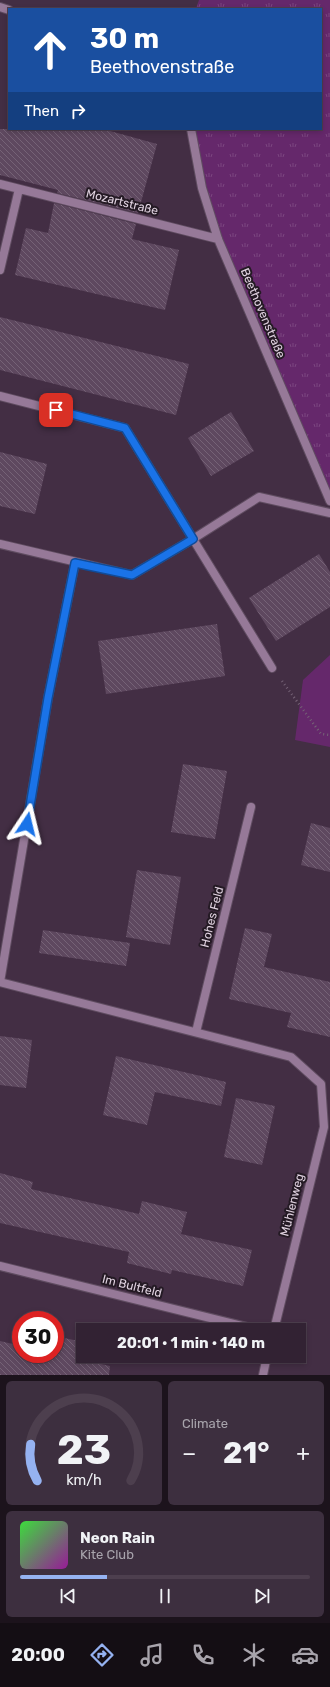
<!DOCTYPE html>
<html lang="en">
<head>
<meta charset="utf-8">
<style>
	:root { --surface:#322233; --page:#3d2f3f; --text:#f1f3f6; --muted:#a8a4ac; --line:#4d3f4e; --accent:#95b2f1 }
	body { margin:0; font-family:Rubik,sans-serif; background:var(--page); color:var(--text); height:100vh; display:flex; flex-direction:column; font-size:15px; white-space:nowrap }
	* { box-sizing:border-box; margin:0 }
	p { font-size:13px; color:var(--muted) }
	.icon { flex:none; width:22px; height:22px; fill:none; stroke:currentColor; stroke-width:2; stroke-linecap:round; stroke-linejoin:round }
	.map { position:relative; height:1375px; overflow:hidden }
	.sheet { display:flex; flex-direction:column; gap:6px; padding:6px; background:#1c131c; flex:1 }
	.sheet>* { flex:none }
	.top-card { position:absolute; left:8px; top:8px; width:314px; height:122px; border-radius:0px; box-shadow:0 2px 6px #0003,0 0 0 1px var(--line); background:#1a4fa0; color:#fff; overflow:hidden }
	.speed { position:absolute; left:12px; top:1311px; display:flex; gap:8px; font-size:20px; font-weight:700; text-align:center }
	.speed>* { display:grid; place-content:center; width:52px; height:52px; border-radius:50%; background:var(--surface); box-shadow:0 2px 6px #0003,0 0 0 1px var(--line); line-height:1 }
	.speed .limit { border:6px solid #d22; background:#fff; color:#111 }
	.pin { position:absolute; display:grid; place-items:center; width:34px; height:34px; color:#fff; margin:-17px; border-radius:8px; box-shadow:0 2px 6px #0006 }
	.me { position:absolute; width:44px; margin:-22px; rotate:10deg; stroke-linejoin:round; filter:drop-shadow(0 0 3px #0008) }
	.turn { display:flex; align-items:center; gap:14px; height:84px; padding:0 16px; font-size:18px }
	.turn .icon { width:52px; height:52px; stroke-width:2.5 }
	.turn b { display:block; font-size:28px; line-height:34px }
	.then { display:flex; align-items:center; height:38px; padding:0 16px; background:#0003; gap:8px; font-size:15px }
	.big { font-size:30px; font-weight:700; line-height:1.1 }
	.sheet .tile { flex:1; display:flex; flex-direction:column; justify-content:center; gap:6px; min-width:0; padding:0 14px; border-radius:6px; background:var(--page) }
	.sheet .dial { align-items:center; gap:0 }
	.dial svg { height:104px; overflow:visible; fill:none; stroke:var(--line); stroke-width:7; stroke-linecap:round; text-anchor:middle }
	.dial text { fill:var(--text); stroke:none }
	.song { display:flex; align-items:center; gap:12px }
	.cover { width:48px; height:48px; border-radius:6px; background:linear-gradient(135deg,hsl(120 70% 55%),hsl(300 70% 35%)) }
	.played { height:4px; border-radius:2px; background:linear-gradient(90deg,var(--accent) 30%,var(--line) 30%) }
	.keys { display:flex; justify-content:space-around; direction:ltr }
	.heat { display:flex; justify-content:space-between; align-items:center; font-size:22px; direction:ltr }
	.sheet .tiles { flex:1; display:grid; gap:6px; grid-template-columns:1fr 1fr }
	.tile:last-child { grid-column:span 2 }
	.trip { position:absolute; left:76px; top:1323px; width:230px; height:40px; border-radius:0px; background:var(--surface); box-shadow:0 2px 6px #0003,0 0 0 1px var(--line); font-weight:700; line-height:40px; text-align:center }
	.tabs { display:flex; height:64px; justify-content:space-around; align-items:center; background:#140e14; color:var(--muted) }
	.tabs .icon { width:28px; height:28px }
	.tabs .selected { color:var(--accent) }
	.tabs b { font-size:18px; color:var(--text) }
	.map>svg:first-child { display:block }
	.grass { fill:url(#grass-tufts) }
	.park { fill:#65286b }
	.building { fill:url(#building-back-hatch) }
	.lines { fill:none; stroke-linecap:round; stroke-linejoin:round }
	.lane-casing { stroke:#5f4c60; stroke-width:10 }
	.street-casing { stroke:#5f4c60; stroke-width:10 }
	.path { stroke:#756276; stroke-width:2.5; stroke-dasharray:1 3; stroke-linecap:butt }
	.lane { stroke:#967998; stroke-width:8 }
	.street { stroke:#967998; stroke-width:8 }
	.route-casing { stroke:#114b97; stroke-width:10 }
	.route { stroke:#1a73e8; stroke-width:7 }
	.labels { text-anchor:middle; dominant-baseline:central; stroke-width:4; stroke-linejoin:round; paint-order:stroke }
	.street-label { font-size:12px; fill:#e0d2e0; stroke:#241a24 }
</style>
</head>
<body>
<div class="map">
<svg width="330" height="1375" viewBox="0 0 330 1375">
	<defs>
		<pattern id="grass-tufts" width="24" height="20" patternUnits="userSpaceOnUse"><rect width="24" height="20" fill="#65286b"/><path d="M3 7l-1-3M5 7V3M7 7l1-3M15 17l-1-3M17 17v-4M19 17l1-3" fill="none" stroke="#7b4680"/></pattern>
		<pattern id="building-back-hatch" width="6" height="6" patternUnits="userSpaceOnUse"><rect width="6" height="6" fill="#5e485f"/><path d="M-1 5l2 2M0 0l6 6M5-1l2 2" fill="none" stroke="#756276"/></pattern>
	</defs>
	<rect width="100%" height="100%" fill="#432e44"/>
	<path class="grass" d="M199 0H330V501L218 238 191 129H321V9H196Z"/>
	<path class="park" d="M330 655V747L295 740 303 680Z"/>
	<path class="building" d="M0 129H103L157 144 138 213 57 193 58 190 0 175Z
		M54 203 136 224 132 239 179 250 165 310 15 275 26 228 48 233Z
		M0 317 189 364 176 415 0 370Z
		M231 412 254 451 211 476 188 438Z
		M0 452 47 464 35 514 0 506Z
		M319 554 330 572V607L276 641 249 598Z
		M217 624 225 676 106 694 98 641Z
		M183 764 227 771 215 839 171 832Z
		M311 823 330 828V872L301 865Z
		M137 870 181 877 170 945 126 937Z
		M245 928 272 934 264 967 330 982V1037L287 1027 291 1013 229 999Z
		M43 930 130 943 126 966 39 953Z
		M0 1036 32 1040 26 1088 0 1085Z
		M116 1056 226 1082 221 1106 155 1092 147 1125 103 1115Z
		M236 1098 275 1106 262 1165 224 1157Z
		M0 1173 33 1182 31 1189 139 1214 142 1201 187 1212 181 1234 252 1250 243 1286 172 1270 171 1274 127 1263 129 1252 0 1223Z
		M55 1336 83 1342V1360L110 1366 109 1375H0V1341L21 1346V1354H55Z"/>
	<g class="lines">
		<g class="lane-casing">
			<path id="lane" d="M193 539 272 668
				M196 1032 251 807"/>
		</g>
		<g class="street-casing">
			<path id="street" d="M0 7 9 10
				M191 129 202 188 218 239 330 501
				M0 184 218 239
				M0 270 19 189
				M0 396 125 428 193 539
				M0 544 132 575 193 539 259 497 330 513
				M0 982 291 1057 321 1084 324 1127 274 1330
				M0 982 48 698 75 563
				M0 1266 259 1330
				M263 1375 267 1356"/>
		</g>
		<path class="path" d="M282 681 321 734 330 735"/>
		<use href="#lane" class="lane"/>
		<use href="#street" class="street"/>
	</g>
	<g class="lines">
		<g class="route-casing">
			<path id="route" d="M27 824 48 698 75 563 132 575 193 539 125 428 56 410"/>
		</g>
		<use href="#route" class="route"/>
	</g>
	<g class="labels">
		<g class="street-label">
			<text transform="translate(122 202) rotate(14)">Mozartstraße</text>
			<text transform="translate(263 313) rotate(67)">Beethovenstraße</text>
			<text transform="translate(212 917) rotate(-76)">Hohes Feld</text>
			<text transform="translate(292 1205) rotate(-76)">Mühlenweg</text>
			<text transform="translate(132 1286) rotate(14)">Im Bultfeld</text>
		</g>
	</g>
</svg>
<div class="speed"><div class="limit">30</div></div>
<div class="pin" style="left:56px;top:410px;background:#d93025"><svg class="icon" aria-label="arrive" viewBox="0 0 24 24"><path d="M6 21V4h12l-3 4 3 4H6"/></svg></div>
<svg class="me" style="left:27px;top:824px" viewBox="-20 -20 40 40"><path d="M0-17L14 15 0 8-14 15z" fill="#1a73e8" stroke="#fff" stroke-width="4"/></svg>
<div class="trip">20:01 · 1 min · 140 m</div>
<div class="top-card">
<div class="turn"><svg class="icon" aria-label="ahead" viewBox="0 0 24 24"><path d="M12 20V5M6 11l6-6 6 6"/></svg><div><b>30 m</b>Beethovenstraße</div></div>
<div class="then">Then<svg class="icon" aria-label="right" viewBox="0 0 24 24"><path d="M7 20v-9h11M14 6l5 5-5 5"/></svg></div>
</div>
</div>
<section class="sheet">
<div class="tiles">
<div class="tile dial"><svg viewBox="0 0 100 80">
<path d="M14 69A42 42 0 1 1 86 69"/>
<path d="M14 69A42 42 0 0 1 9 41" stroke="#95b2f1"/>
<text x="50" y="56" font-size="32" font-weight="700">23</text>
<text x="50" y="72" font-size="11">km/h</text>
</svg></div>
<div class="tile"><p>Climate</p>
<div class="heat"><a>−</a><b class="big">21°</b><a>+</a></div>
</div>
<div class="tile">
<div class="song"><i class="cover"></i><div><b>Neon Rain</b><p>Kite Club</p></div></div>
<div class="played"></div>
<div class="keys"><svg class="icon" aria-label="previous" viewBox="0 0 24 24"><path d="M18 5L8 12l10 7zM5 5v14"/></svg><svg class="icon" aria-label="pause" viewBox="0 0 24 24"><path d="M8 5v14M16 5v14"/></svg><svg class="icon" aria-label="next" viewBox="0 0 24 24"><path d="M6 5l10 7-10 7zM19 5v14"/></svg></div>
</div>
</div>
</section>
<nav class="tabs">
<b>20:00</b>
<svg class="icon selected" aria-label="directions" viewBox="0 0 24 24"><path d="M12 3l9 9-9 9-9-9zM9 14v-3h6M13 9l2 2-2 2"/></svg>
<svg class="icon" aria-label="music" viewBox="0 0 24 24"><path d="M9 18V5l10-2v13"/><circle cx="6" cy="18" r="3"/><circle cx="16" cy="16" r="3"/></svg>
<svg class="icon" aria-label="phone" viewBox="0 0 24 24"><path d="M5 4h4l2 5-3 2q2 4 5 5l2-3 5 2v4C11 20 4 13 5 4z"/></svg>
<svg class="icon" aria-label="climate" viewBox="0 0 24 24"><path d="M12 3v18M4 7l16 10M4 17L20 7"/></svg>
<svg class="icon" aria-label="car" viewBox="0 0 24 24"><path d="M5 17H2v-5l4-1 3-4h7l3 4 3 1v5h-3M9 17h6M6 11h13"/><circle cx="7" cy="17" r="2"/><circle cx="17" cy="17" r="2"/></svg>
</nav>
</body>
</html>
